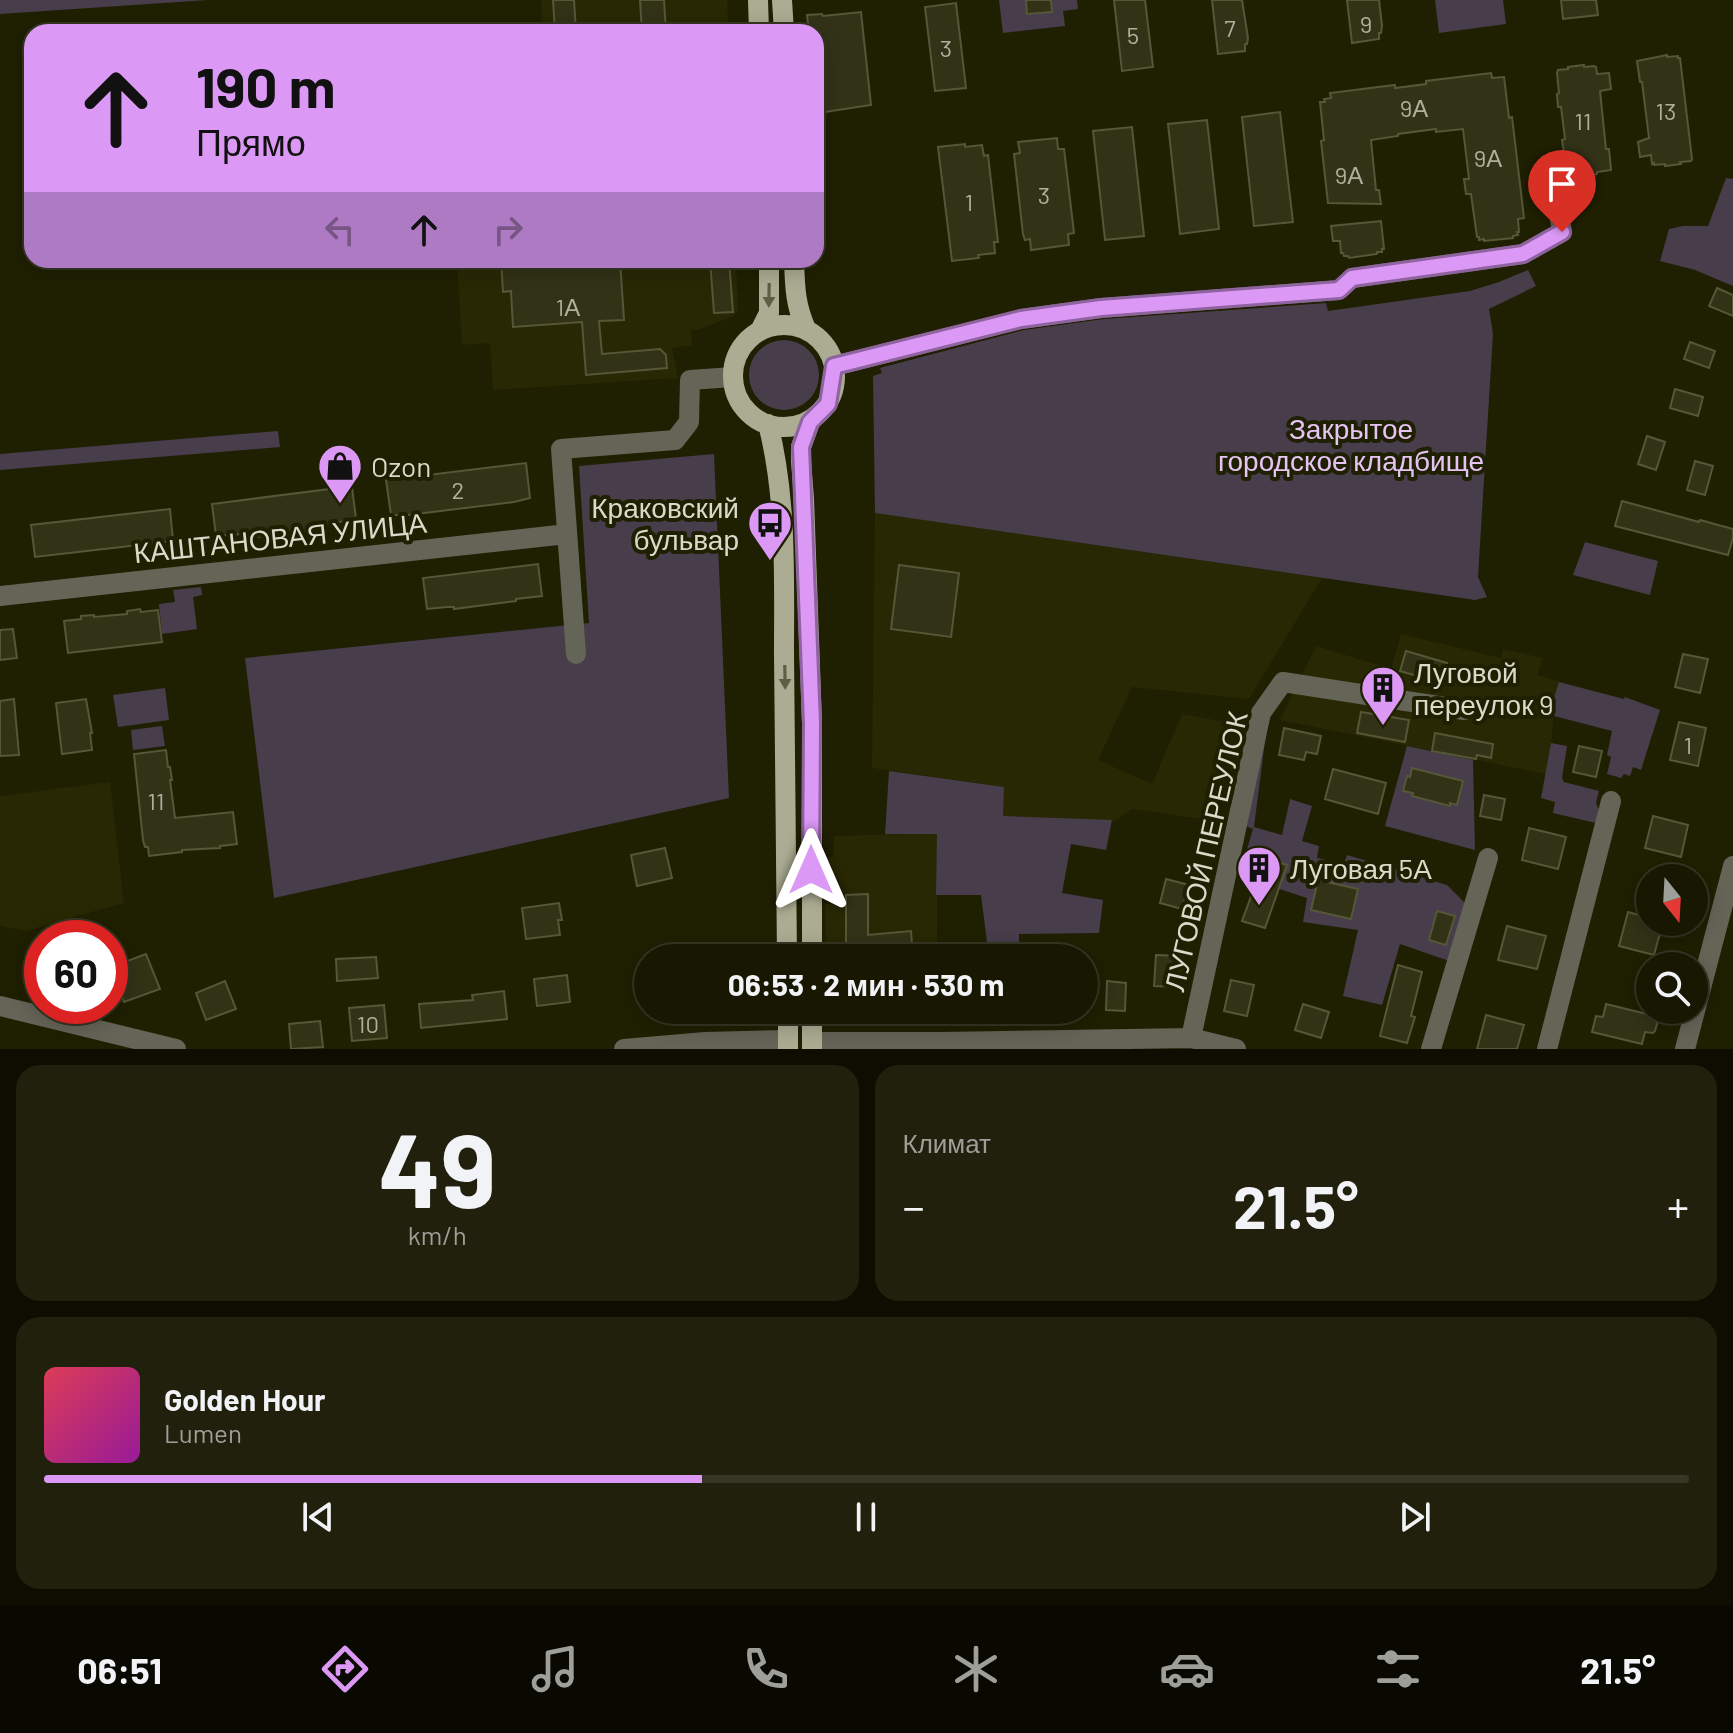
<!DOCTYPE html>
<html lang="ru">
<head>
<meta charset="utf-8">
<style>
	:root { --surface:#171702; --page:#20200c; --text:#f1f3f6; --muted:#9e9f99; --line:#363624; --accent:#db99f5 }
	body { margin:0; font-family:Barlow,sans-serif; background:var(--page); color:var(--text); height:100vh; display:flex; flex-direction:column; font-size:30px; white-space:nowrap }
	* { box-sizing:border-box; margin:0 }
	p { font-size:26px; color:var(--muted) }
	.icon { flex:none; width:44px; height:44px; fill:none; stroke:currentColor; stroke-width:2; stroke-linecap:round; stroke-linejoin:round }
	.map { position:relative; height:1049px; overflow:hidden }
	.side { display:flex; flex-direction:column; gap:16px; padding:16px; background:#0d0d01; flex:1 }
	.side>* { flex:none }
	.banner { position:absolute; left:24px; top:24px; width:800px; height:244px; border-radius:24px; box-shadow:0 4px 20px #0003,0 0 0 2px var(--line); background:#db99f5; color:#111; overflow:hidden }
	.needle { width:52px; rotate:162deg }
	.buttons { position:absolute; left:1636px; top:864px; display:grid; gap:16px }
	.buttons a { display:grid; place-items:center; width:72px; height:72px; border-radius:50%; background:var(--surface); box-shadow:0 4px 20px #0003,0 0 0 2px var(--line); font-size:40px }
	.speed { position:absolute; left:24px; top:920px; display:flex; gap:16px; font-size:40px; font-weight:700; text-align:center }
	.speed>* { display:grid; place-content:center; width:104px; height:104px; border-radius:50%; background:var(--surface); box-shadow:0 4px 20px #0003,0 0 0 2px var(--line); line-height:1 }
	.speed .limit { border:12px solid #d22; background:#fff; color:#111 }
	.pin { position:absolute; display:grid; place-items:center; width:68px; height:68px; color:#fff; margin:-82px -34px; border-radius:50% 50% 50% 0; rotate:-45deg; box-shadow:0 0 8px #0007 }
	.pin .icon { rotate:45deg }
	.me { position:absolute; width:88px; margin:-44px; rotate:0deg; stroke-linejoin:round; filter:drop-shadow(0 0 6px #0008) }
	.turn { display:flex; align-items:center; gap:28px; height:168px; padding:0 40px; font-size:36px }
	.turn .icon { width:104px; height:104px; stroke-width:2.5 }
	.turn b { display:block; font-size:56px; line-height:68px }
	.lanes { display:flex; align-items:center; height:76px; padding:0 40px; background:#0003; justify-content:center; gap:40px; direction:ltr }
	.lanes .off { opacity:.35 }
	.big { font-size:60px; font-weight:700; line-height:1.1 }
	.side .widget { flex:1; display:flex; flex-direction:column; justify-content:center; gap:12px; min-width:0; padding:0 28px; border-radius:24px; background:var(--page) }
	.side .dial { align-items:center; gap:0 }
	.dial b { font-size:104px; line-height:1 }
	.song { display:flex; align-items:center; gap:24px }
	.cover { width:96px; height:96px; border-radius:12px; background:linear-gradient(135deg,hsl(350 70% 55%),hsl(300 70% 35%)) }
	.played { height:8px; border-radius:4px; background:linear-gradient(90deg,var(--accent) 40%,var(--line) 40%) }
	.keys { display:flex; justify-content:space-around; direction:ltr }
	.heat { display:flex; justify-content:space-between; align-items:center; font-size:44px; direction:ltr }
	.side .tiles { flex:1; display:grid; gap:16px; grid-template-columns:1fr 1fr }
	.widget:last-child { grid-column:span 2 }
	.trip { position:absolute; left:634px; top:944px; width:464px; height:80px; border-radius:40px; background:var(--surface); box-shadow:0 4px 20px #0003,0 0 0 2px var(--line); font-weight:700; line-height:80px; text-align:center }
	.menu { display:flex; height:128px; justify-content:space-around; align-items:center; background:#090901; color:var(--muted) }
	.menu .icon { width:56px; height:56px }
	.menu .active { color:var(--accent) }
	.menu b { font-size:36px; color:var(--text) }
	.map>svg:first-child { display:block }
	.built { fill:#292804 }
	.green { fill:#473d4b }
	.building { fill:#323217; stroke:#565737; stroke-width:2 }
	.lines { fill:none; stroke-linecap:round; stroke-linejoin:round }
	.minor { stroke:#646457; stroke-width:20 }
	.major { stroke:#abac92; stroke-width:20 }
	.oneway { fill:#5e5e43 }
	.route-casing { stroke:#8e639f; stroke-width:20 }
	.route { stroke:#db99f5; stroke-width:14 }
	.labels { text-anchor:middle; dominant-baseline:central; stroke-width:8; stroke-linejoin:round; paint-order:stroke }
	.number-label { font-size:24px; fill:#afb09c }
	.park-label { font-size:28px; fill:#e5c4f3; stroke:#1f1f02 }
	.poi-label { font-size:28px; fill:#d9dac9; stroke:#1f1f02; text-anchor:start }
	.street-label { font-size:28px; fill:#d9dac9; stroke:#1f1f02 }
</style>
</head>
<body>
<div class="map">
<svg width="1733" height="1049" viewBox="0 0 1733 1049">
	<rect width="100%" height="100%" fill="#1f1f02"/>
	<path class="built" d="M541 0H727L729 32H542Z
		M457 260H736L738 311 732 317 700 329 691 330 692 345 672 348 678 378 493 390 490 343 462 345Z
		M875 513 1322 578 1249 699 1132 687 1098 760 1152 784 1182 714 1231 723 1215 821 1132 809 1115 821 1002 816 1004 787 872 768Z
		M1401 634 1501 658 1503 649 1543 658 1537 675 1559 681 1554 697 1552 738 1546 774 1280 720 1316 646 1391 669Z
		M110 782 124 903 26 931 0 926V796Z
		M937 833V958H826L825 904 832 903V887H825V857H833L834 836Z
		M826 1010H938V1027L920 1024H883L826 1018Z"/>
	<path class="green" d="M0 0H208L0 14Z
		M999 0H1077L1078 9 1063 11 1065 26 1003 33Z
		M1435 0H1503L1506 24 1439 33Z
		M1726 178 1733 179V286L1695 270 1660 261 1669 229 1683 226H1708Z
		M1528 270 1536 286 1489 309 1493 334 1478 577 1487 597 1475 600 875 513 873 376 882 373 880 368 1024 330 1104 319 1326 303 1328 311 1470 291 1499 282Z
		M749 375a35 35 0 1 1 70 0a35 35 0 1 1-70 0Z
		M278 431 280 447 0 470V454Z
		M714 454 729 798 274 898 245 658 589 623 579 466Z
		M1585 542 1658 561 1650 595 1573 575Z
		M201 587 202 595 193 597 197 629 162 634 159 604 175 602 173 590Z
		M1559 682 1624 699 1625 697 1660 710 1641 770 1633 767 1630 776 1624 774 1621 778 1607 774 1611 757 1607 755 1612 731 1554 716V697Z
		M165 688 169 720 118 727 113 695Z
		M1268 718 1254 827 1282 835 1290 799 1312 806 1302 841 1319 846 1317 858 1344 864 1347 855 1447 885 1469 907 1452 962 1400 944 1382 1005 1343 996 1358 930 1303 922 1307 898 1248 879 1253 858 1245 856 1253 829 1246 826Z
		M162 726 165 746 133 750 131 730Z
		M1551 743 1567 746 1562 778 1564 782 1599 791 1596 803 1601 815 1600 824 1553 813 1555 802 1541 798Z
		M1407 746 1473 760 1475 850 1385 826Z
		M889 771 1004 787 1003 816 1112 820 1106 850 1071 844 1062 893 1103 900 1099 933 1019 934V958H989L981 895H936L937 834H885Z"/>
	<path class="building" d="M553 0H574L576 32H555Z
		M640 0H664L666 32H642Z
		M1026 0H1051L1052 12 1027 14Z
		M1114 0H1145L1153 67 1122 71Z
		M1212 0H1242L1248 38 1247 44H1245V51L1218 54Z
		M1347 0H1379L1382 26 1381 33H1379V39L1352 43Z
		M1561 0H1596L1598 15 1563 19Z
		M956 3 966 88 935 91 925 7Z
		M861 12 871 105 818 113 816 32H809L807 15 822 14 823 16Z
		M1667 55V57L1678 56V58H1680L1692 159 1691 161 1680 162 1681 164 1665 166V164L1654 165V163L1652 164 1651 155 1640 157 1638 142 1649 138 1642 82H1640L1637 61Z
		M1584 65V67L1594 66 1596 67 1597 74 1609 73 1611 89 1600 91 1606 149H1609L1611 170 1597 172V174L1582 176 1581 174 1571 175 1569 174 1566 153H1564L1562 140 1565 139 1561 107H1558L1557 94 1559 93 1557 73 1558 70 1568 69V67Z
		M1491 73 1492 78 1504 77 1509 118 1512 117 1524 218 1518 219 1519 232H1517L1518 235 1513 236V238L1484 241V239L1479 240V237H1477L1471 194H1466L1464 179H1469L1463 129 1436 132V129L1398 134V136L1371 140 1376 190H1379L1381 204 1328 203 1321 141 1324 140 1320 102H1325L1324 99 1331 98 1330 93 1395 85V88L1426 84V81Z
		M1280 112 1293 222 1254 226 1242 117Z
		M1207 120 1219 229 1180 234 1168 124Z
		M1132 127 1144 236 1105 240 1093 131Z
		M1057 138 1058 149H1064L1074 233 1068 234 1069 245 1031 250 1030 239 1025 240 1023 234 1014 154 1020 153 1018 142Z
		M965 144V147L982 145 984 156 988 155 998 242H994L995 253 978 255 979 258 952 261 938 147Z
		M1381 221 1384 249H1382V252H1377V254L1349 258 1348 256H1344L1343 253H1341L1340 241H1333L1331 226Z
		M501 260H620L624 320 599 321 602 354 660 349 666 355 667 368 586 375 582 322 513 327 511 291 503 292Z
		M710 260H729L733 312 714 313Z
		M1717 288 1733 295V316L1709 306Z
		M1690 342 1715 351 1709 368 1684 359Z
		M1675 389 1703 397 1698 416 1670 408Z
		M1647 436 1665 442 1656 470 1638 464Z
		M1695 461 1713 466 1705 495 1687 490Z
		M526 463 530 498 514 502 408 515H391L386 480Z
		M345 487H352L356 519 318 526V530L302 531V529L271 532V535L255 537V533L216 536 212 504Z
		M1622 501 1699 522 1700 520 1733 529V538L1728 555 1615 526Z
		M170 509 173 541 35 557 31 525Z
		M538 564 542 596 516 599V601L454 609V607H447L427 609 423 578Z
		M899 565 959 573 951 637 891 629Z
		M140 609 141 612 158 610 162 642 68 653 64 621 81 619V616L94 615V617L127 614V611Z
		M13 629 17 658 0 660V630Z
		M1406 651 1447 663 1442 683 1400 671Z
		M1683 654 1708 659 1700 693 1675 687Z
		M14 699 19 755 0 756V701Z
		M86 699 92 733H90L92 750 62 754 56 703Z
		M1361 712 1409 720 1405 742 1357 733Z
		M1679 722 1706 728 1698 766 1670 760Z
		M1284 728 1321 736 1317 754 1306 752 1304 760 1279 755Z
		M1435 733 1493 744 1491 758 1477 755 1476 759 1432 751Z
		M1579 746 1602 751 1596 777 1573 772Z
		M166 750 168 767H170L172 780H170L175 818 233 812 237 844 220 846V848L182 850V852L149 856 148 847H145L143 840 134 754Z
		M1412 768 1463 781 1457 805 1450 803V806L1412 796 1413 793 1403 791 1407 776 1410 777Z
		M1333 769 1386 783 1378 814 1325 799Z
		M1484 795 1505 799 1501 820 1480 816Z
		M1653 816 1688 825 1681 857 1645 848Z
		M1529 828 1566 837 1558 869 1522 860Z
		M665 848 672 878 637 886 631 855Z
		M1265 858 1287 865 1265 928 1242 921Z
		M1166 879 1189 885 1182 909 1160 903Z
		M1318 880 1358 889 1351 919 1311 910Z
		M868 894V935L911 931 913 958H846V895Z
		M559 903 562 920H558L560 935 526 939 522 908Z
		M1437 911 1455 916 1446 945 1429 940Z
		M1628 912 1650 918V922H1663L1654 955 1619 946Z
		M1507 926 1546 936 1537 969 1498 960Z
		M146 954 160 989 124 1002 111 967Z
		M1156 955 1184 956 1182 987 1154 986Z
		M376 957 378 978 337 981 336 959Z
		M1398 965 1422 972 1411 1016 1415 1017 1407 1043 1380 1036Z
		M567 975 570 1002 537 1006 534 979Z
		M1231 980 1254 985 1247 1016 1224 1011Z
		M225 981 236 1009 206 1020 196 993Z
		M1107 981 1126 983 1125 1011 1106 1010Z
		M504 991 507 1019 421 1028 419 1004 473 1000 472 995Z
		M1303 1004 1329 1012 1321 1038 1295 1030Z
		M1606 1004 1659 1017 1655 1031 1653 1033 1645 1032 1642 1044 1592 1032 1596 1016 1603 1017Z
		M384 1005 387 1038 352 1041 349 1008Z
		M1486 1015 1524 1025 1517 1049H1477Z
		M320 1021 323 1047 291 1049 289 1024Z"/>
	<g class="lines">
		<path class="minor" d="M834 366 1021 319 1101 308 1339 290 1352 278 1523 254 1562 232 1557 199
			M0 596 567 534
			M576 654 561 449 675 440 689 422 690 380 733 377
			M0 1006 176 1049
			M1191 1038 1261 713 1283 682 1464 710
			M812 1042H942L1191 1038 1236 1049
			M624 1049 705 1042 788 1040
			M1431 1049 1488 858
			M1547 1049 1611 801
			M1685 1049 1733 866"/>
		<path class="major" d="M758 0 759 32
			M782 0 784 32
			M794 260C795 287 795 304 806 329
			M733 376a51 51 0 1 1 102 0a51 51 0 1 1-102 0Z
			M761 329 769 313V260
			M810 422 801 447V461L804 499 812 723V958
			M768 424C787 498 784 578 784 654 785 755 786 857 787 958
			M788 1010V1049
			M812 1010V1049"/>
	</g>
	<defs><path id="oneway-solid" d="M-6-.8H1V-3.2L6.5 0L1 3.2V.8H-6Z" transform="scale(2)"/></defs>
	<g class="oneway">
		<use href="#oneway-solid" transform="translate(769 295) rotate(91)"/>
		<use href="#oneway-solid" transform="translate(785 677) rotate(89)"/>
	</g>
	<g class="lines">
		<g class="route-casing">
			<path id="route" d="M811 870 812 723 801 447 810 422 828 404 834 366 1021 319 1101 308 1339 290 1352 278 1523 254 1562 232"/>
		</g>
		<use href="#route" class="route"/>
	</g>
	<defs>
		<g id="shop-pin" transform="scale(2.3)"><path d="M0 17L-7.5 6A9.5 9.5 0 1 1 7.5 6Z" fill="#db99f5" stroke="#1f1f02"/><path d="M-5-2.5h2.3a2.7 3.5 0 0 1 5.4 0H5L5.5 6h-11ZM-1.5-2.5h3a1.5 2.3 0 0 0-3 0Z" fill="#111"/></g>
		<g id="bus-pin" transform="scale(2.3)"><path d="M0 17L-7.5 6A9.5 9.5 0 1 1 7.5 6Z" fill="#db99f5" stroke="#1f1f02"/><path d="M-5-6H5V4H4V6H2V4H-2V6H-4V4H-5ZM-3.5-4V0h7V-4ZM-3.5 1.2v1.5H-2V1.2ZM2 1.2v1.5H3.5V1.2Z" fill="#111"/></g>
		<g id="building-pin" transform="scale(2.3)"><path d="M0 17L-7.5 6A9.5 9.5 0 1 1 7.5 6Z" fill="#db99f5" stroke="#1f1f02"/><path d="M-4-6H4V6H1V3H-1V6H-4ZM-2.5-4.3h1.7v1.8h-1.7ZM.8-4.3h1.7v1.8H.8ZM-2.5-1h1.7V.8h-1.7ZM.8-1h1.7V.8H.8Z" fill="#111"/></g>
	</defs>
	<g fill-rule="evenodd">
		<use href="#shop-pin" x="340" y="466"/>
		<use href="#bus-pin" x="770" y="523"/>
		<use href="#building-pin" x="1383" y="688"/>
		<use href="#building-pin" x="1259" y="868"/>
	</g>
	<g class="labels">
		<g class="number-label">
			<text x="1366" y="23">9</text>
			<text x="1230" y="27">7</text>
			<text x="1133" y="34">5</text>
			<text x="946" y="47">3</text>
			<text x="1414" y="107">9А</text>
			<text x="1666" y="110">13</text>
			<text x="1583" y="120">11</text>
			<text x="1488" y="157">9А</text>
			<text x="1349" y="174">9А</text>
			<text x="1044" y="194">3</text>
			<text x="969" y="201">1</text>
			<text x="568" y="306">1А</text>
			<text x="458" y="489">2</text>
			<text x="1688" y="744">1</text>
			<text x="156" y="800">11</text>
			<text x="368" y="1023">10</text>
		</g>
		<g class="park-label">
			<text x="1351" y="428">Закрытое<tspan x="1351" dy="32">городское кладбище</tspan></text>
		</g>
		<g class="poi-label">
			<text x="371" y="466">Ozon</text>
			<text x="739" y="507" text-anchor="end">Краковский<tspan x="739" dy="32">бульвар</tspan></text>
			<text x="1414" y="672">Луговой<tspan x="1414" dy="32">переулок 9</tspan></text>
			<text x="1290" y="868">Луговая 5А</text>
		</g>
		<g class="street-label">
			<text transform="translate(280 537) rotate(-6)">КАШТАНОВАЯ УЛИЦА</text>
			<text transform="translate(1205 851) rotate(-77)">ЛУГОВОЙ ПЕРЕУЛОК</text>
		</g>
	</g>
</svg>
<div class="buttons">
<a><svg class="needle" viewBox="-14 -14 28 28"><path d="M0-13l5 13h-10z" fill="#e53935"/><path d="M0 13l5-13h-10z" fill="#9e9f99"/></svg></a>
<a><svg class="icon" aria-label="search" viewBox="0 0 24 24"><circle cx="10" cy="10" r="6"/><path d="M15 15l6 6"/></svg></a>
</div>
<div class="speed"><div class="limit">60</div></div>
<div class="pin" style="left:1562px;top:232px;background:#d93025"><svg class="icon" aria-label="arrive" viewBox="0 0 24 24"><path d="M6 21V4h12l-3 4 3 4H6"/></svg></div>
<svg class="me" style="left:811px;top:870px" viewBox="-20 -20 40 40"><path d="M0-17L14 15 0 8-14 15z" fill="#db99f5" stroke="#fff" stroke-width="4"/></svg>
<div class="trip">06:53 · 2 мин · 530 m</div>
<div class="banner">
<div class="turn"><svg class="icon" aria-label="ahead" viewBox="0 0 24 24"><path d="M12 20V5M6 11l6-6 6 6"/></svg><div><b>190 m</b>Прямо</div></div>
<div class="lanes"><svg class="icon off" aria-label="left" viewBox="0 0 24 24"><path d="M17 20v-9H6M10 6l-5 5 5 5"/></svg><svg class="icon" aria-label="ahead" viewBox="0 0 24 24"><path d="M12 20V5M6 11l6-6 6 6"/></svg><svg class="icon off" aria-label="right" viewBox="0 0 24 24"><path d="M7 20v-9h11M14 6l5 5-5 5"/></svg></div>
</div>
</div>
<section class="side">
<div class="tiles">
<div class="widget dial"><b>49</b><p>km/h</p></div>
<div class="widget"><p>Климат</p>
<div class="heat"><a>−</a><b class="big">21.5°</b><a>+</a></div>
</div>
<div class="widget">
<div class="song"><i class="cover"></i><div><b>Golden Hour</b><p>Lumen</p></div></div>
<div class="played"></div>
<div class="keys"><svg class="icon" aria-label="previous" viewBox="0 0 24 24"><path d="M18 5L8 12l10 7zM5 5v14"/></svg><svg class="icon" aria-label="pause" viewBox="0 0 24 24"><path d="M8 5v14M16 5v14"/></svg><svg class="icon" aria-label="next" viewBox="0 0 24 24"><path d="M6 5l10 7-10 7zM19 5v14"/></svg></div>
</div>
</div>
</section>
<nav class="menu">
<b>06:51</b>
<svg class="icon active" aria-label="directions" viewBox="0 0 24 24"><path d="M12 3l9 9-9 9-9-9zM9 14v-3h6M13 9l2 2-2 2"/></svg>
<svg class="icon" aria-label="music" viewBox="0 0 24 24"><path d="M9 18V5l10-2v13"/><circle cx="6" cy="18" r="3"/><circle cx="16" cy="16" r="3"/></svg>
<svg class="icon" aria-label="phone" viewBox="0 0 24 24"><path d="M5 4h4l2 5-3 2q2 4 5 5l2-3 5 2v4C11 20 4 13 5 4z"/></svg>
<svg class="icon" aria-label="climate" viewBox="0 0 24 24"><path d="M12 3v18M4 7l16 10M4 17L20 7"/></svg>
<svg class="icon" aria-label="car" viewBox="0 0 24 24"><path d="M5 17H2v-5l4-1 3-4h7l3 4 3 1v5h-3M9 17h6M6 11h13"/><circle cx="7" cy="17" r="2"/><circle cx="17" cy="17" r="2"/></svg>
<svg class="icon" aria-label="filters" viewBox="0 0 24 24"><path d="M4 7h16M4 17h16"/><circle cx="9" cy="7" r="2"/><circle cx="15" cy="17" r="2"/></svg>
<b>21.5°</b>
</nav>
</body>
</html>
